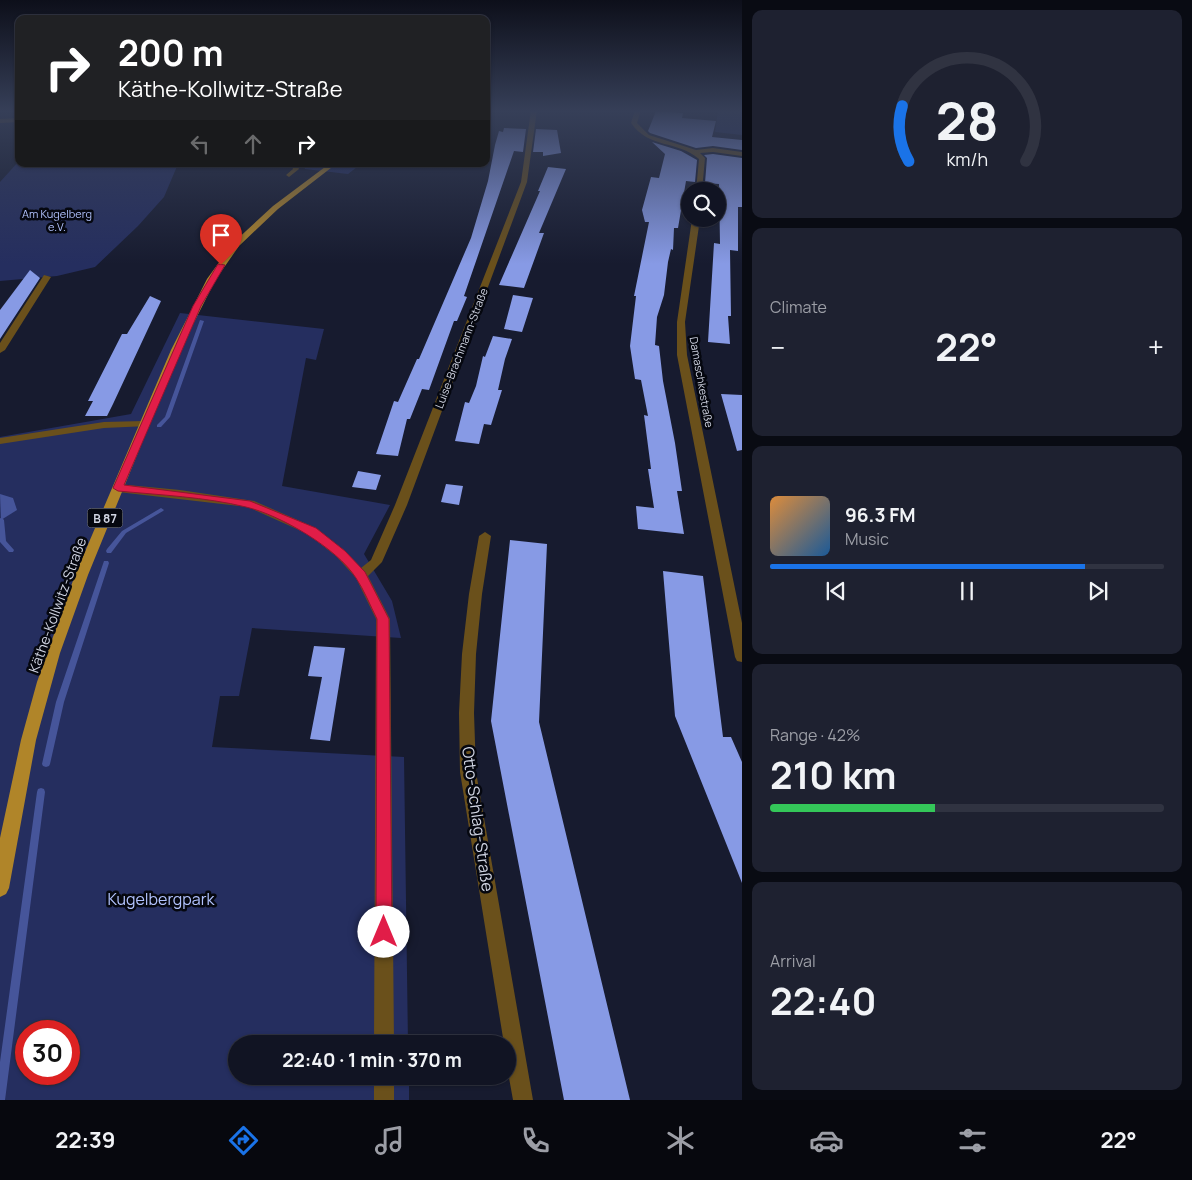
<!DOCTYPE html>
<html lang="en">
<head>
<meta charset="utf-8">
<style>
	:root { --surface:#111423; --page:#1e2130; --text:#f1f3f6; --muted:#9c9ea6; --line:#303341; --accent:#1a73e8 }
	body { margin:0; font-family:Manrope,sans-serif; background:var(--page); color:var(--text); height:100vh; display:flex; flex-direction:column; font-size:19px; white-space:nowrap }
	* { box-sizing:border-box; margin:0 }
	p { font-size:16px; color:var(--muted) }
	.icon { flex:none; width:28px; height:28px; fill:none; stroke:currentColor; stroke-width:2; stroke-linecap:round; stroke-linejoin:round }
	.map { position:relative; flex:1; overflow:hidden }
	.details { display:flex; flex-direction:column; gap:10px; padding:10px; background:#090b13; width:450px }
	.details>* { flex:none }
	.hud { position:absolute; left:15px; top:15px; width:475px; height:152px; border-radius:10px; box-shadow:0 1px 4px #0004,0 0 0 1px var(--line); background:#202124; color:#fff; overflow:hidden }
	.fabs { position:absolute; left:681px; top:182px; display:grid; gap:10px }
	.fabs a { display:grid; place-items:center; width:45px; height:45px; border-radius:50%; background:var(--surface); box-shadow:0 1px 4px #0004,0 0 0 1px var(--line); font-size:25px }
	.speed { position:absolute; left:15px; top:1020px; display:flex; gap:10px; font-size:25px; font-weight:700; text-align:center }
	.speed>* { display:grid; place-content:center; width:65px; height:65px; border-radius:50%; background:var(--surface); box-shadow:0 1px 4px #0004,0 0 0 1px var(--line); line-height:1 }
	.speed .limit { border:8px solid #d22; background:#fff; color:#111 }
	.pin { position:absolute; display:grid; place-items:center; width:42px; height:42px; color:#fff; margin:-51px -21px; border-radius:50% 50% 50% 0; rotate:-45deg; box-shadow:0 0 5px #0007 }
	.pin .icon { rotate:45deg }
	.me { position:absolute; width:55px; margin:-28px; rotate:0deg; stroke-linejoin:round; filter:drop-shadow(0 0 4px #0008) }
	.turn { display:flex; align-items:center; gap:18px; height:105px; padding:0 20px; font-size:22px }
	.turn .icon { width:65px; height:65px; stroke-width:2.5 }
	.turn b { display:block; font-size:35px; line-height:42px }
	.lanes { display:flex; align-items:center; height:48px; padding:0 20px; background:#0003; justify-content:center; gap:25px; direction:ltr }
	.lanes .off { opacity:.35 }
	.big { font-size:38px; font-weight:700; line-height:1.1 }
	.details .widget { flex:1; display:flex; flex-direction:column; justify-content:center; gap:8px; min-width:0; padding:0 18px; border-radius:10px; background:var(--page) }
	.details .dial { align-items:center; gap:0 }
	.dial svg { height:130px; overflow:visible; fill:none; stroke:var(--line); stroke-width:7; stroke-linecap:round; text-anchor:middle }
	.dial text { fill:var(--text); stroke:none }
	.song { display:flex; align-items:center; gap:15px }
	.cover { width:60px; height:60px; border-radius:8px; background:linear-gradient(135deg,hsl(30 70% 55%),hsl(210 70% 35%)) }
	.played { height:5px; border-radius:2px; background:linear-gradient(90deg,var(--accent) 80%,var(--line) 80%) }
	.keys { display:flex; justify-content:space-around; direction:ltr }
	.heat { display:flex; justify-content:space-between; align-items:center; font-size:28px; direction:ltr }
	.charge { height:8px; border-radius:4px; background:linear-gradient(90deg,#34c759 42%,var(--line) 0) }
	.trip { position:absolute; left:228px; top:1035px; width:288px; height:50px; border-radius:25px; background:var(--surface); box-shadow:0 1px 4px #0004,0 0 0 1px var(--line); font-weight:700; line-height:50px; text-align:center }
	.tab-bar { display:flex; height:80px; justify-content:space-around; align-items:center; background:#07080e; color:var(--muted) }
	.tab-bar .icon { width:35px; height:35px }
	.tab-bar .selected { color:var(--accent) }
	.tab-bar b { font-size:22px; color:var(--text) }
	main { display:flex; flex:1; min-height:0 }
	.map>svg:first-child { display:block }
	.green { fill:#252e5f; fill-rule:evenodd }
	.water { fill:#46559a }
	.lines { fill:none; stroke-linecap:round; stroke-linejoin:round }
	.stream { fill:#46559a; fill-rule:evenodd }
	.building { fill:#879ae5 }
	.minor { fill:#6a501b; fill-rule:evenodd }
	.major { fill:#b08529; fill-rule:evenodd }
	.route { fill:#e11d48; stroke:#92132f }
	.labels { text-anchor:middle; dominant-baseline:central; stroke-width:5; stroke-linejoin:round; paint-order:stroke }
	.far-park-label { font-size:11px; fill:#b2c3fe; stroke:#05070f }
	.far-street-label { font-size:11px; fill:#d0d4e2; stroke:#05070f }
	.shield { fill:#05070f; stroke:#9396a3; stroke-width:1 }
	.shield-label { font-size:12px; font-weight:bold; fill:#d0d4e2 }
	.street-label { font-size:14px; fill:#d0d4e2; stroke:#05070f }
	.near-street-label { font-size:16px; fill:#d0d4e2; stroke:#05070f }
	.near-park-label { font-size:16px; fill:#b2c3fe; stroke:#05070f }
</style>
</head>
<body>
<main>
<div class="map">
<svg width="742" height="1100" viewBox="0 0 742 1100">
	<rect width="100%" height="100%" fill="#171b2f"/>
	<path class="green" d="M718 110H742V135L715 132Z
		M19 161V164H178L164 197 138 226 95 267 57 276 0 281V182Z
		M303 164H361L348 174 305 169Z
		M180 313 324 329 316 360 306 358 282 486 390 505 364 554 392 601 401 638 252 628 239 696H220L212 747 404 757 408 1044H236V1076H409V1100H0V437L131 414ZM26 1031H69V1074H26Z"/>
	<path class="water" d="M0 494 13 498 17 510 1 520Z"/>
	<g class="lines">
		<path class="stream" d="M200 320 204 321 170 417 161 427H157V425L165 417Z
			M161 508 164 510 163 511 126 533 111 553H107L106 551 107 549 122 531Z
			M0 518 3 519 4 520 6 541 14 550 13 552H9L0 542Z
			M104 561H108L109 563 64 702 50 764 49 766 46 767 43 766 42 764 56 702Z
			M41 788 44 789 45 792 5 1100H0V1062L37 792 38 789Z"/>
	</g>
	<path class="building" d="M656 111 683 113 682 118 716 121 712 137 742 140V150L713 146 696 148 650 133 648 131Z
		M504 128 526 129 523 152 514 151 464 296 467 297 457 321H454L429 390 422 389 410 419H407L398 456 376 454 394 401 398 402 417 359H419L471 238 488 181 495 145 499 131 503 132Z
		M536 129 557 130 561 153 543 156V152H533Z
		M652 142 681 151 697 160 695 182 686 181 678 228H674L673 250 671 249 668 262 664 295 657 317 655 345 659 346 663 381 675 443 682 491H677L684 534 638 529 636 506 654 508 648 469H651L644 415 648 416 641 380 635 379 630 346 636 296H634L649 222H645L642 210 651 177 659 178 665 154Z
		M713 154 742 158V207H738V251L730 250 731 316H728L730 344 708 342 714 243 720 244 719 184 705 183 707 158 704 155Z
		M548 167 566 169 539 233H544L524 288 499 285 540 191H538Z
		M30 270 40 278 0 339V310Z
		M513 295 533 298 522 332 504 329Z
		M150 296 161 301 113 404 107 416H85L93 401H88L122 334H127Z
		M493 336 512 339 505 359 498 390H502L491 425 484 424 479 444 455 441 465 402 469 403 476 386 483 356 485 357Z
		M721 394 742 395V450L737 451Z
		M358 471 381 475 376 490 352 487Z
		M446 484 463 486 459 505 441 502Z
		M510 540 547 544 539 722 630 1100H564L491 721Z
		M663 571 703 576 723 737H731L742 762V883L675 716Z
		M314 646 345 648 330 741 310 739 322 677 308 676Z"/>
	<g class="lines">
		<path class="minor" d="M531 110H537L527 182 407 505 382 562 368 576 390 619 394 1044H374L376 619 356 578 337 557 308 534 248 507 118 492 112 488 118 484 180 490 254 501 316 528 345 551 361 568 371 560 395 505 521 182Z
			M635 110H641L637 123 649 135 696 150 713 148 742 152V156L713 152 700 153 705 158 702 191H696L699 159C677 140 649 149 631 123Z
			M19 118V122L0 123V119Z
			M291 164H297L299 169 289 177 286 175 293 169Z
			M692 219H700L685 322 687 355 742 623V662L737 661 735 657 677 355V322Z
			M44 275 51 277 5 350 0 353V343Z
			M144 421 148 422V426L104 428 0 444V438L104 422Z
			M485 532 491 536 482 594 476 654 474 713 476 772 533 1100H513L506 1061V1044H504L460 772 459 713 462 654 469 594 479 536Z
			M374 1076H394V1100H374Z"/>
		<path class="major" d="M329 164H336L278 209 239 246 216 279 180 350 88 575 60 653 36 740 9 888 6 894 0 897V838L21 740 37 682 75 575 171 350 207 279 233 243 273 206Z"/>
	</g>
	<linearGradient id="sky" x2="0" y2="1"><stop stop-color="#0d0f1a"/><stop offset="0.42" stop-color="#363f58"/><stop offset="1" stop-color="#363f58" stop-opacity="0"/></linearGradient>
	<rect width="742" height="264" fill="url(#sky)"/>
	<path class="route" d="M218 264 225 265 201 306 124 485 250 501 316 528 345 551 365 572 389 619 392 932 390 938 384 941 378 938 376 932 377 619C370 605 364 590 356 578 337 548 280 515 246 507 205 497 160 495 118 491L113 488 193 306Z"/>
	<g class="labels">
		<g class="far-park-label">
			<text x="57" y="213">Am Kugelberg<tspan x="57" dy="13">e.V.</tspan></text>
		</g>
		<g class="far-street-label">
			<text transform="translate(461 348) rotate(-69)">Luise-Brachmann-Straße</text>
			<text transform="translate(702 382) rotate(80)">Damaschkestraße</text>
		</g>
		<rect class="shield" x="87.5" y="508.5" width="35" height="19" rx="4"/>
		<g class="shield-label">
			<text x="105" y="518">B 87</text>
		</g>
		<g class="street-label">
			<text transform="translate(57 605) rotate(-70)">Käthe-Kollwitz-Straße</text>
		</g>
		<g class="near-street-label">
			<text transform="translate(478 819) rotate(82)">Otto-Schlag-Straße</text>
		</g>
		<g class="near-park-label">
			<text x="161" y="899">Kugelbergpark</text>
		</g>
	</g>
</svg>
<div class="fabs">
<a><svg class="icon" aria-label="search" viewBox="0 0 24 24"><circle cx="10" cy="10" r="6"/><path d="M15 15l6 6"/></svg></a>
</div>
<div class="speed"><div class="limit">30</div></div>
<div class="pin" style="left:221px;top:265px;background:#d93025"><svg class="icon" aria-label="arrive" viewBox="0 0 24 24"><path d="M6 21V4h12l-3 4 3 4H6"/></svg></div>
<svg class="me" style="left:384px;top:932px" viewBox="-20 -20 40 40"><circle r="19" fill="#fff"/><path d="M0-13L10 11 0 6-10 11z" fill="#e11d48"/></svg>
<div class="trip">22:40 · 1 min · 370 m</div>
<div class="hud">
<div class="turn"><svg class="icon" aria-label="right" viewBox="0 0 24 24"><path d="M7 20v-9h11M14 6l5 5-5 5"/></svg><div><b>200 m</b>Käthe-Kollwitz-Straße</div></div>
<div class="lanes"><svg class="icon off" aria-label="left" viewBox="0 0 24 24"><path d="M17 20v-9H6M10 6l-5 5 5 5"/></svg><svg class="icon off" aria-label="ahead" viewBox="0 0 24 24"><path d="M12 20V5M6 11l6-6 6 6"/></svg><svg class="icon" aria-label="right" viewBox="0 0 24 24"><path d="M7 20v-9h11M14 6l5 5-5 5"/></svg></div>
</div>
</div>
<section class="details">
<div class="widget dial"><svg viewBox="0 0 100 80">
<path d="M14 69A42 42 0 1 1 86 69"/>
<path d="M14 69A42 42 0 0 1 10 35" stroke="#1a73e8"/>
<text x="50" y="56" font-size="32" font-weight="700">28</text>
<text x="50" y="72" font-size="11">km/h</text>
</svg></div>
<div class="widget"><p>Climate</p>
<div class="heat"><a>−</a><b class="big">22°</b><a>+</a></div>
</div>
<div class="widget">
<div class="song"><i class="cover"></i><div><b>96.3 FM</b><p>Music</p></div></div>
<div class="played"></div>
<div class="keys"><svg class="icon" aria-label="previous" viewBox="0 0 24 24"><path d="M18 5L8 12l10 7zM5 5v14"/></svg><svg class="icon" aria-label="pause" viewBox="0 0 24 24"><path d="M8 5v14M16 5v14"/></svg><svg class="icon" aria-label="next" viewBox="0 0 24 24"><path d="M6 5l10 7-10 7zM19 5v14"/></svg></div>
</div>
<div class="widget"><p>Range · 42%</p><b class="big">210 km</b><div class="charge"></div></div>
<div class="widget"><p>Arrival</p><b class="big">22:40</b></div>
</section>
</main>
<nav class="tab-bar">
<b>22:39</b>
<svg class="icon selected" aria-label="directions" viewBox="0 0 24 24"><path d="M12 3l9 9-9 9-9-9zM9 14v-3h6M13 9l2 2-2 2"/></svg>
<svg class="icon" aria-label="music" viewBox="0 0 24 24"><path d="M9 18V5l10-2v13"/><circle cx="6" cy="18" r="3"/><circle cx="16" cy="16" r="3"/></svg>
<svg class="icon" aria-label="phone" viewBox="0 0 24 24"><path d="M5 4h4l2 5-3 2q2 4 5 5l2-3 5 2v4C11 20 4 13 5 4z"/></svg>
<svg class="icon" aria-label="climate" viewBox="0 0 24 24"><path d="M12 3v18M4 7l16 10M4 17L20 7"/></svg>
<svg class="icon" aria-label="car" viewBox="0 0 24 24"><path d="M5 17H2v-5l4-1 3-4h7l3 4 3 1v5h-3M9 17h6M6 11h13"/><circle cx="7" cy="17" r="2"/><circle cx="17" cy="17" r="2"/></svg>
<svg class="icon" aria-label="filters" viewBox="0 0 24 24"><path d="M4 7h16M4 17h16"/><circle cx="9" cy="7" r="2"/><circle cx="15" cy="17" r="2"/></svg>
<b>22°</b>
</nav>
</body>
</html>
